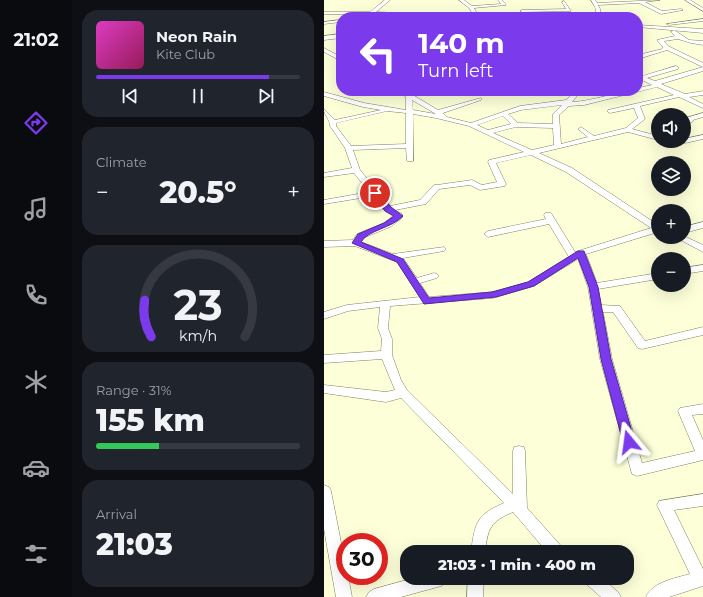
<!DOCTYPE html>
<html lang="en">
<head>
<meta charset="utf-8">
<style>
	:root { --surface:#171b24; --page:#20242c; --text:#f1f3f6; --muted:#9ea1a6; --line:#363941; --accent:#7c3aed }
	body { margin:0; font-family:Montserrat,sans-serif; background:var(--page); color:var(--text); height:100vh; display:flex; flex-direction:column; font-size:15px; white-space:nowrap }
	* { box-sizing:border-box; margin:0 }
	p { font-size:13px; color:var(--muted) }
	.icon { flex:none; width:22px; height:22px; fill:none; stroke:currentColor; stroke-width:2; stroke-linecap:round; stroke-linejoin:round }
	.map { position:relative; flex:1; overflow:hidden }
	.sheet { display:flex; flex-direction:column; gap:10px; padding:10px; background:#0d0f14; width:252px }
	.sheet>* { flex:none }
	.banner { position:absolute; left:12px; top:12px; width:307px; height:84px; border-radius:16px; box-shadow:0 4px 16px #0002; background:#7c3aed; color:#fff; overflow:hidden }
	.fabs { position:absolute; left:327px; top:108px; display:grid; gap:8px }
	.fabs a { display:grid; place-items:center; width:40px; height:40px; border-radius:50%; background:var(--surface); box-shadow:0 4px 16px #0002; font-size:20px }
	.speed { position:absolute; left:12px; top:533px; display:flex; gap:8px; font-size:20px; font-weight:700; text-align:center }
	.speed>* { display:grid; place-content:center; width:52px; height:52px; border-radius:50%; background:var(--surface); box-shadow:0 4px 16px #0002; line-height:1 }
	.speed .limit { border:6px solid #d22; background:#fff; color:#111 }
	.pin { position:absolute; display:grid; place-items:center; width:34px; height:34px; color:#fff; margin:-17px; border:2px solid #fff; border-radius:50%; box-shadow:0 1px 4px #0007 }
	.me { position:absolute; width:44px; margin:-22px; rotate:344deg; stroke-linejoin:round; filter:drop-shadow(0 0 3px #0008) }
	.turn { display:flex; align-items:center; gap:14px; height:84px; padding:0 16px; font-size:18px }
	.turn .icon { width:52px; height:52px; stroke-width:2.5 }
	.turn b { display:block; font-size:28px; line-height:34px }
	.big { font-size:30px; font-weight:800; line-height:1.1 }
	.sheet .card { flex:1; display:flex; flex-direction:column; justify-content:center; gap:6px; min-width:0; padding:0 14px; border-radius:16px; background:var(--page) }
	.sheet .dial { align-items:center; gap:0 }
	.dial svg { height:104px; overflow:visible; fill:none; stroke:var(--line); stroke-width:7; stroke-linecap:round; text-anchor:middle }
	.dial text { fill:var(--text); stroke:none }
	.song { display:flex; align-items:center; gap:12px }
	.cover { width:48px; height:48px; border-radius:6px; background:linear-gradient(135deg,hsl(310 70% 55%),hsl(330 70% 35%)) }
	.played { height:4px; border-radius:2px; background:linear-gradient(90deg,var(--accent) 85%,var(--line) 85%) }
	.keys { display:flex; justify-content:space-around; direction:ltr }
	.heat { display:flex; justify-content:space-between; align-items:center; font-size:22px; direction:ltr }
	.charge { height:6px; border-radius:3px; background:linear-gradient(90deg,#34c759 31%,var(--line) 0) }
	.trip { position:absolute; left:76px; top:545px; width:234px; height:40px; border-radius:16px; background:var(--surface); box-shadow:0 4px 16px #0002; font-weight:800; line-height:40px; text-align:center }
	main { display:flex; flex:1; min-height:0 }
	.menu { display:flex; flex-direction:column; width:72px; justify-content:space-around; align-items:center; background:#090b0e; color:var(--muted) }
	.menu .icon { width:28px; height:28px }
	.menu .selected { color:var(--accent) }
	.menu b { font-size:18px; color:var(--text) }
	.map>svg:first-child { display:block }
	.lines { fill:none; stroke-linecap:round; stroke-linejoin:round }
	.street-casing { stroke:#7f825f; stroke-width:1 }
	.street { fill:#fff; fill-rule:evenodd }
	.route { fill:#7c3aed; stroke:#51269a }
</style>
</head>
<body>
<main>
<nav class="menu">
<b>21:02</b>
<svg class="icon selected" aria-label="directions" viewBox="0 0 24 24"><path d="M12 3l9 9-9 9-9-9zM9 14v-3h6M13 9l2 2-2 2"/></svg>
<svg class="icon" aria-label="music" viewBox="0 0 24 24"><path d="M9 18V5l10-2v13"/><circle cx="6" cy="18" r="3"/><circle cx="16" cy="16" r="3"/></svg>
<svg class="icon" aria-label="phone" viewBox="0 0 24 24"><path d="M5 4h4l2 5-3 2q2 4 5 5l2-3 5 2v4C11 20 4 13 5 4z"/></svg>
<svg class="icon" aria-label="climate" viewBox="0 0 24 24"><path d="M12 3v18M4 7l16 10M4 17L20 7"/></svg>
<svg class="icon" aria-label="car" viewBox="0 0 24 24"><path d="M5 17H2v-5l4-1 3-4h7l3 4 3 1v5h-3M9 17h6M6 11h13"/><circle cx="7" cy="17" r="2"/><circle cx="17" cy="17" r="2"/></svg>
<svg class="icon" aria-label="filters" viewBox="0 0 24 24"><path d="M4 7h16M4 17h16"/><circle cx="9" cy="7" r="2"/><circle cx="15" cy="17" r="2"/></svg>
</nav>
<section class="sheet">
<div class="card">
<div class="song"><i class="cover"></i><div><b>Neon Rain</b><p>Kite Club</p></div></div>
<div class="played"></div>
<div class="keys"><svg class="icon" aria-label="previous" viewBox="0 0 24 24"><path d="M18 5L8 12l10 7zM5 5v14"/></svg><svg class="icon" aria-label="pause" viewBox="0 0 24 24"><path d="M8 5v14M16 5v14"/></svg><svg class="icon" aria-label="next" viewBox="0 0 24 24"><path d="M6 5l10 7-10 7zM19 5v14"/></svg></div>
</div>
<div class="card"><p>Climate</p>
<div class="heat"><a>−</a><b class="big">20.5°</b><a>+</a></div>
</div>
<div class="card dial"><svg viewBox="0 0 100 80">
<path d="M14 69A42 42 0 1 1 86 69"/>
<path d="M14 69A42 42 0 0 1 9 41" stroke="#7c3aed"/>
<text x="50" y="56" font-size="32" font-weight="700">23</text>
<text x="50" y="72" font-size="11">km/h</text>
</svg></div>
<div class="card"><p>Range · 31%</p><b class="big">155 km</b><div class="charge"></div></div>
<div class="card"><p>Arrival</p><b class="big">21:03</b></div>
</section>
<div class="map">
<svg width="379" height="597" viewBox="0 0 379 597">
	<rect width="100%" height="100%" fill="#fcffd8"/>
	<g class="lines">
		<g class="street-casing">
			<path id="street" d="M61 0H66L52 12 146 16 148 17 0 14V12H46Z
				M135 0H140L148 6 177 4 174 0H178L182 5 150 8 155 17H151L145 8Z
				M267 0H271L273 3 336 0 321 2 338 11 357 9 359 10 337 14 315 3 274 5 276 9V17H272V9Z
				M361 0H366L379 8V11Z
				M240 1 247 11 198 12 196 11 198 10 242 9 238 2Z
				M379 19V21L345 25 343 24Z
				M17 20V22L0 24V22Z
				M314 25 379 29V33L314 27Z
				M350 30 365 40 379 41V45L367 43 354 39 340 41 344 46 379 63V67L343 50 314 59V55L338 49 339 47 333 40 351 36 347 32Z
				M17 34V38L0 40V36Z
				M0 48 17 57V61L0 52Z
				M352 66 354 67V69L323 78 331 81 379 67V71L337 84 361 94 379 91V95L365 97 379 104V108L355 97 316 106 321 119 308 129 334 136V140L304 132 215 153 248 168 334 225V232L262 254 273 283 334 273V279L274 289 277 305 296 306 321 341 379 327V335L318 349 314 348 289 312H279L288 359 318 463 371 451 354 411 356 408 379 404V414L368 415 379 440V460L313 476 308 474 276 359 264 287 254 259 210 286 169 298 66 306 64 328 68 339V355L77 380 83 390 189 494V451L190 447 195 446 200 447 201 451 203 508 238 547 240 552H223L189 512C166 522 164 528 161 552H147C151 523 152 515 180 503L77 398 62 402 0 393V385L62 392 71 390 58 359 0 363V355L57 351 58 339 54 328 56 307 24 311 0 319V312L23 305 96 297 73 262 31 246 0 247V241L29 240 33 234 60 223 69 216 61 211 49 196 0 204V200L45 192 30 173 0 177V173L28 168 21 148 6 126C6 119 0 116 0 109L11 120 57 110 39 107 0 96V92L40 103 82 110V97L74 91H81L84 93 86 91H92L89 95 114 110 157 98V100L119 113 123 117 147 123 196 106 242 100 251 91H257L248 102C271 101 292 91 314 91V88L328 85 314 78V74L318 76ZM333 87 350 95 284 110V112L286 113 310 108 314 118 302 128 270 136 257 127 254 129 264 137 237 144 235 115 245 106 260 105ZM88 100 112 114 89 110ZM238 105 229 114V124L194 123 184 114 197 110ZM63 111 82 113V144L27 146 12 126V123ZM89 114 112 118 145 126 200 152 165 160 164 162 173 182 158 185 148 180 113 185H110L96 200 66 206 36 170 29 150 82 148 83 161H89ZM179 116 187 124 164 130 153 125ZM192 127 229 128 230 145 208 150 169 133ZM207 155 242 172 327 228 251 252 227 213H221L220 215 222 219 164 231 160 234 164 237 225 224 245 257 204 282 169 292 105 297 96 283 113 278 115 276 113 274 110 273 93 278 79 258 120 251 122 249 120 247 69 254 37 242 39 238 66 227 78 218V214L71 210 102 204 115 189 146 185 156 190 181 186 182 184 172 163Z
				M379 113V117L369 120 368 122 360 124 362 118Z
				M379 135V139C369 141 352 147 343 141H360V139Z
				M379 222V228L360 233V227Z
				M360 236 379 245V252L351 237Z
				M379 265V271L360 274V268Z
				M0 485 5 487 7 491 21 563V576H24L28 597H12L0 529Z
				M379 494V506L350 510 379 569V586L345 597H322C328 582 352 578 366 574L333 505 335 501Z
				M90 578H125L122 583 117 586 77 597H42L45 592 50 589Z
				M144 578H160L159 597H143Z
				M258 578H278L294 592 297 597H277L261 583Z"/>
		</g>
		<use href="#street" class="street"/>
	</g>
	<path class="route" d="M49 192H54L67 207 79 216C68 228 44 230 37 242L79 259 105 298 168 292 204 282 254 251H260L274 287 287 359 311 442 309 446H301L299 442 277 359 265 287 254 258 210 286 172 297 100 304 73 262 28 243 34 234 60 223 70 216 61 211 48 193Z"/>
</svg>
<div class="fabs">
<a><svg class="icon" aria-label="sound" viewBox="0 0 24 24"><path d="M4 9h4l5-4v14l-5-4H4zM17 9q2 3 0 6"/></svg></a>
<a><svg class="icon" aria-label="layers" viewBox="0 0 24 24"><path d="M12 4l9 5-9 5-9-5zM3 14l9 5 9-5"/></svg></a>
<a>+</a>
<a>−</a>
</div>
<div class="speed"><div class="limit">30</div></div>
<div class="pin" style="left:51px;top:193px;background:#d93025"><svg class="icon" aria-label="arrive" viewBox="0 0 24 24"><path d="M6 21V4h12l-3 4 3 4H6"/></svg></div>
<svg class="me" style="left:305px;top:442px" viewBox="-20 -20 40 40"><path d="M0-17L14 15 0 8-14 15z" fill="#7c3aed" stroke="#fff" stroke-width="4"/></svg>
<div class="trip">21:03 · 1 min · 400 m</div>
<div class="banner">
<div class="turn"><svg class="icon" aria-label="left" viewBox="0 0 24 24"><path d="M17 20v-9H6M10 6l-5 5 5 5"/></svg><div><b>140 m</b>Turn left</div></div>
</div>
</div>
</main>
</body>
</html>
